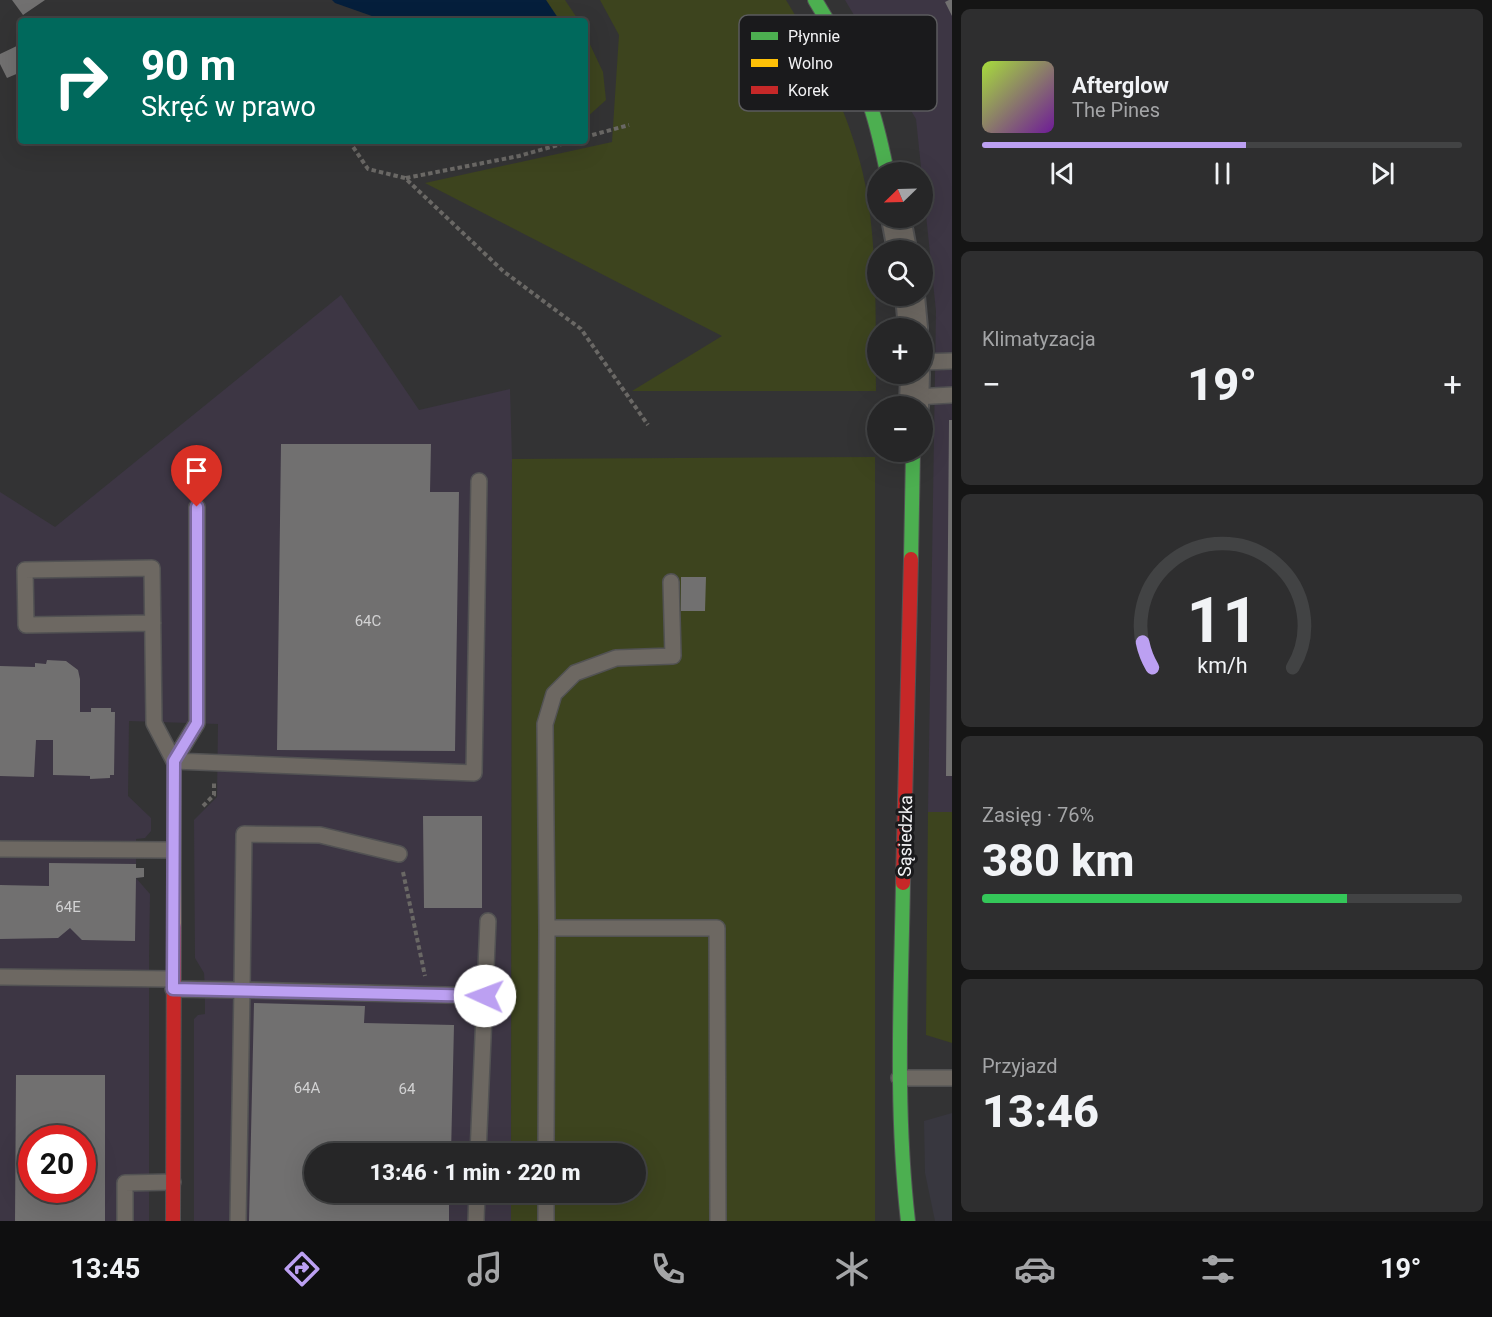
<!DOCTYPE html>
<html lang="pl">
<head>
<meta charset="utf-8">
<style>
	:root { --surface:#262627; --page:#2e2e2f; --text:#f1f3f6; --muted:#a4a5a7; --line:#424344; --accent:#bca0f2 }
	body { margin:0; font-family:Roboto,sans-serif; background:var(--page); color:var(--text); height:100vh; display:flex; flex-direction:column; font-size:22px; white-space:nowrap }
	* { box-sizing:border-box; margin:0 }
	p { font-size:20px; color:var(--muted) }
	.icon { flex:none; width:33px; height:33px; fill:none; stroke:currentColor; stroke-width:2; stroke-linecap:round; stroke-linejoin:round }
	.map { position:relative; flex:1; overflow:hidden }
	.details { display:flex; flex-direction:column; gap:9px; padding:9px; background:#151515; width:540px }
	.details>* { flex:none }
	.hud { position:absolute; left:18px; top:18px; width:570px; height:126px; border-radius:6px; box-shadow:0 6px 24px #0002,0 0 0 2px var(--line); background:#00695c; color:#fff; overflow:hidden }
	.needle { width:39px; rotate:247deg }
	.buttons { position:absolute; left:867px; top:162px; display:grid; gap:12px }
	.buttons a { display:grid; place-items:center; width:66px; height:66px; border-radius:50%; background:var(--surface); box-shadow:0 6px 24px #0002,0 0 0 2px var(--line); font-size:30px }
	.speed { position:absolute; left:18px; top:1125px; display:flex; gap:12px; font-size:30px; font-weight:700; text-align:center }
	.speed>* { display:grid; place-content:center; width:78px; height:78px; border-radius:50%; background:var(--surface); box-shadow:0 6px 24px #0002,0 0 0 2px var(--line); line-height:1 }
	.speed .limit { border:9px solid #d22; background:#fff; color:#111 }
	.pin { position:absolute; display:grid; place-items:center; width:51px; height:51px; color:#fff; margin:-62px -26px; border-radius:50% 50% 50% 0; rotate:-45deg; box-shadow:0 0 6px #0007 }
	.pin .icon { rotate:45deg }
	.me { position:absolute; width:66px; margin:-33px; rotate:272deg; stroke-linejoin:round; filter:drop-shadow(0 0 4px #0008) }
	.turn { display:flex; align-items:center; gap:21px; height:126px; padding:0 24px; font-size:27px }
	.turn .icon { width:78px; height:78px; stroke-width:2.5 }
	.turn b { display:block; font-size:42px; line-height:51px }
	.big { font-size:45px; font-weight:800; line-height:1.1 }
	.details .widget { flex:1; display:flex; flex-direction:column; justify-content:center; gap:9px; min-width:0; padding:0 21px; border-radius:9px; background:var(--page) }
	.details .dial { align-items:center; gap:0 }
	.dial svg { height:156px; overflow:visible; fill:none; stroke:var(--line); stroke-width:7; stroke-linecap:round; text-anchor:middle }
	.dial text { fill:var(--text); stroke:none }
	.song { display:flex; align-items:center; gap:18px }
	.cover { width:72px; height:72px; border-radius:9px; background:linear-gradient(135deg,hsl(80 70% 55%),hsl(280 70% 35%)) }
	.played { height:6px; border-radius:3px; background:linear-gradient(90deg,var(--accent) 55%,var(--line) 55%) }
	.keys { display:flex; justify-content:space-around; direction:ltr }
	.heat { display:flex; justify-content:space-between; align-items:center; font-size:33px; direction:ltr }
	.charge { height:9px; border-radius:4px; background:linear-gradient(90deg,#34c759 76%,var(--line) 0) }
	.trip { position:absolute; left:304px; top:1143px; width:342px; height:60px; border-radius:30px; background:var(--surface); box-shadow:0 6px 24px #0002,0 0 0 2px var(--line); font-weight:800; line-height:60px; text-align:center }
	.tabs { display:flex; height:96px; justify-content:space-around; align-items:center; background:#0f0f10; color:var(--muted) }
	.tabs .icon { width:42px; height:42px }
	.tabs .active { color:var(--accent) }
	.tabs b { font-size:27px; color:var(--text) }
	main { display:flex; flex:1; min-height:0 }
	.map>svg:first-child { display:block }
	.built { fill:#38373f }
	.industrial { fill:#3d3644; fill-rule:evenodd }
	.green { fill:#3d441e }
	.water { fill:#051f3c }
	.building { fill:#717070; fill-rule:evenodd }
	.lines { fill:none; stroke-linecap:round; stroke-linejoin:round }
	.lane-casing { stroke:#525253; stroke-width:18 }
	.street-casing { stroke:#525253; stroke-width:32 }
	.fast-casing { stroke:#525253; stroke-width:16 }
	.slow-casing { stroke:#525253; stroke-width:16 }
	.jam-casing { stroke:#525253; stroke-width:16 }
	.path { stroke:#6a6865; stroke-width:4; stroke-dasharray:4.5 3; stroke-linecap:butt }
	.lane { stroke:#6d6862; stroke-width:15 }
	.street { stroke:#6d6862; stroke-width:28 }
	.fast { stroke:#4caf50; stroke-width:14 }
	.slow { stroke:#ffc107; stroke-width:14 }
	.jam { stroke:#c62828; stroke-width:14 }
	.route-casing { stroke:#7a689d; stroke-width:15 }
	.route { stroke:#bca0f2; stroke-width:10 }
	.labels { text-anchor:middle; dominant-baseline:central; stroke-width:6; stroke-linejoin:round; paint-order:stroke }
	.number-label { font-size:15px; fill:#d2d2d3 }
	.street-label { font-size:18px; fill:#f2f2f4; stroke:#1a1a1c }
	.key { fill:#1a1a1c; stroke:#5b5b5d; stroke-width:1.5 }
	.key-label { font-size:16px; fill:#f2f2f4 }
</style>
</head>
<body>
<main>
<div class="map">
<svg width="952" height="1221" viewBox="0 0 952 1221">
	<rect width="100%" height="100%" fill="#333334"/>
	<path class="built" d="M952 1113V1221H935L925 1173 924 1121Z"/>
	<path class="industrial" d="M845 0H952V812H928L936 311 916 119Z
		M341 295 419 410 510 389 512 459 511 1153 315 1154V1192L511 1193V1221H194V1019L198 1015 205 1014V989L204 973 195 958 194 820 217 797 218 724 129 721 128 796 151 818V831L145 838 136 839V868H144V877L136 878 150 894 149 957V1221H0V492L55 527ZM32 1138H82V1190H32Z"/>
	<path class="green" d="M546 0H565L579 21H560Z
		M600 0H786C817 51 845 105 860 162 879 232 875 319 876 391H632L722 336 425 183 612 142 619 35Z
		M585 34 603 72 606 100 585 119Z
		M875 457V1221H511V1193L636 1192V1154L511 1153 512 459Z
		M928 812H952V1043L926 1035Z"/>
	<path class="water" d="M332 0H546L560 21H386L335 3Z"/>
	<path class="building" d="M12 0H45L23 15Z
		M949 0H952V16L945 2Z
		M21 44V72L7 78 0 64V54Z
		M949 420H952V776H946Z
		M281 444H431L430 492H459L455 751 277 750Z
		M681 577H706L705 611H681Z
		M47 660 66 661 78 670 80 679V712H91V708H111V712H115L114 775H110V778L90 779V776L53 775V740H36L34 777 0 776V666L35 667V663L46 664Z
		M423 816H482V908H424Z
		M49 863 136 864V868H144V877L136 878 135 941 82 940 70 928 58 938 0 939V885L49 886Z
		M254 1003 365 1006 364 1023 454 1025 451 1154H315V1192H449V1221H249Z
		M16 1075H105V1221H15ZM32 1138H82V1190H32Z"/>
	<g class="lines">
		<g class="lane-casing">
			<path id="lane" d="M922 362 952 361
				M915 397 952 395
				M153 623 26 625 25 570 152 568 154 723 174 761
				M174 761 474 773 479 481
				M174 761 197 723V507
				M0 849 173 850
				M399 854 320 835 244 834 242 990 485 996
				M547 928H717L718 1221
				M0 977 172 979
				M173 989 242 990 238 1221
				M899 1078H952
				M478 1154 488 921
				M546 1154 547 928 545 724 554 694 575 673 616 658 673 656 671 582
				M125 1221V1183L173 1182
				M476 1221 477 1192
				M546 1221V1192"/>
		</g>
		<g class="street-casing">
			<path id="street" d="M896 218 902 250
				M910 296 913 328
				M914 406 915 374"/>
		</g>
		<g class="fast-casing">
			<path id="fast" d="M815 0C834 32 855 64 868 99 877 123 882 148 887 172
				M911 559 913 452
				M903 883C901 996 895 1108 908 1221"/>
		</g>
		<g class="slow-casing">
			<path id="slow" d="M174 927V761"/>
		</g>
		<g class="jam-casing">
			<path id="jam" d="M903 883 911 559
				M173 1221 174 927"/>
		</g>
		<path class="path" d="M585 137 629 125
			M349 141 368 169 405 178 503 271 581 329 648 425
			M406 178 519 156 572 141
			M203 806 214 795V782
			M403 872 425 976"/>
		<use href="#lane" class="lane"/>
		<use href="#street" class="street"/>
		<use href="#fast" class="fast"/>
		<use href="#slow" class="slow"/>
		<use href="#jam" class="jam"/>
	</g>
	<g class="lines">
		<g class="route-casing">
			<path id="route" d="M197 507V723L174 761 173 989 485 996"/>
		</g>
		<use href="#route" class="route"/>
	</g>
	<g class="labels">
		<g class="number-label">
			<text x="368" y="621">64C</text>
			<text x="68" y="907">64E</text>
			<text x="307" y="1088">64A</text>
			<text x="407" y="1089">64</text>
		</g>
		<g class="street-label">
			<text transform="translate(905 836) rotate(-89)">Sąsiedzka</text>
		</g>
	</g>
	<rect x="739" y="15" width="198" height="96" rx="9" class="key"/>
	<rect x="751" y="32" width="27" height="8" fill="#4caf50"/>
	<rect x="751" y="59" width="27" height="8" fill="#ffc107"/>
	<rect x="751" y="86" width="27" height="8" fill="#c62828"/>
	<g class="key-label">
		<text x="788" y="42">Płynnie</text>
		<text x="788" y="69">Wolno</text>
		<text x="788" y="96">Korek</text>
	</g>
</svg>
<div class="buttons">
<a><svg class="needle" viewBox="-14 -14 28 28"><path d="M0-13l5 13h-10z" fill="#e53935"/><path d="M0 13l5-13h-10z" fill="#a4a5a7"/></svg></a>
<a><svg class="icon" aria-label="search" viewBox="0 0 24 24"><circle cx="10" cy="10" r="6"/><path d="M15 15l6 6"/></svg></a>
<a>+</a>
<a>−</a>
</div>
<div class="speed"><div class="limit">20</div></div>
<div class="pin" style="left:197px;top:507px;background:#d93025"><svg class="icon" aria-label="arrive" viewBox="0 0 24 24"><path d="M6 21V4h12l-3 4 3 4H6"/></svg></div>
<svg class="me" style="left:485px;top:996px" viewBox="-20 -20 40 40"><circle r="19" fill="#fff"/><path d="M0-13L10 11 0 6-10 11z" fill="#bca0f2"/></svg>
<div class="trip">13:46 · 1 min · 220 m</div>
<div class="hud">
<div class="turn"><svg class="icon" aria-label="right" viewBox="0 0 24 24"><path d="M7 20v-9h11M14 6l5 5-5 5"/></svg><div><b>90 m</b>Skręć w prawo</div></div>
</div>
</div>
<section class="details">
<div class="widget">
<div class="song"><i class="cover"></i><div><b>Afterglow</b><p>The Pines</p></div></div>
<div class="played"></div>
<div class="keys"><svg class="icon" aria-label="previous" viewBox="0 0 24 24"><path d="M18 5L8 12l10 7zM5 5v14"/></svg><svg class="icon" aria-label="pause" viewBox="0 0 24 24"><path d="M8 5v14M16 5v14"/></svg><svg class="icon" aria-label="next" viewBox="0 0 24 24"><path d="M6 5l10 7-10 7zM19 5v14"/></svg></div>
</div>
<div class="widget"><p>Klimatyzacja</p>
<div class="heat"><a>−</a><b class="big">19°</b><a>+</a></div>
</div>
<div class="widget dial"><svg viewBox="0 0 100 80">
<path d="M14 69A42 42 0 1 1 86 69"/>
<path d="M14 69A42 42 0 0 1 9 56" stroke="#bca0f2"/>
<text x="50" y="56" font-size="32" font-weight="700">11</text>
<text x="50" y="72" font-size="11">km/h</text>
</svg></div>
<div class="widget"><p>Zasięg · 76%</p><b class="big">380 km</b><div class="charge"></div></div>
<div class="widget"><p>Przyjazd</p><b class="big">13:46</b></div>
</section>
</main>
<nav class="tabs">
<b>13:45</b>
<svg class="icon active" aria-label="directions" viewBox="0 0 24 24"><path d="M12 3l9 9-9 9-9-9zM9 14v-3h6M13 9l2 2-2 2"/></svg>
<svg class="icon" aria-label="music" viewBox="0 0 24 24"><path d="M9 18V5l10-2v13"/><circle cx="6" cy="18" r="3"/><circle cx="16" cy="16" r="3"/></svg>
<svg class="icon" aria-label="phone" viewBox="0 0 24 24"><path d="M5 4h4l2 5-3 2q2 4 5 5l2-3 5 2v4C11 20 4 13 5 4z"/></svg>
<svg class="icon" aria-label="climate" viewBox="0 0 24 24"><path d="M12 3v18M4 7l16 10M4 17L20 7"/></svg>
<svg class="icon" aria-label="car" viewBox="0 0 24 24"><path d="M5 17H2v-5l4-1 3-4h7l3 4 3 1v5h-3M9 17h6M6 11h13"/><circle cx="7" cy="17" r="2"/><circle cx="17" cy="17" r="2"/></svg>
<svg class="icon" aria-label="filters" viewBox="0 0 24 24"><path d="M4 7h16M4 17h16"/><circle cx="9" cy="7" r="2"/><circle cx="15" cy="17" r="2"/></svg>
<b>19°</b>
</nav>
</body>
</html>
